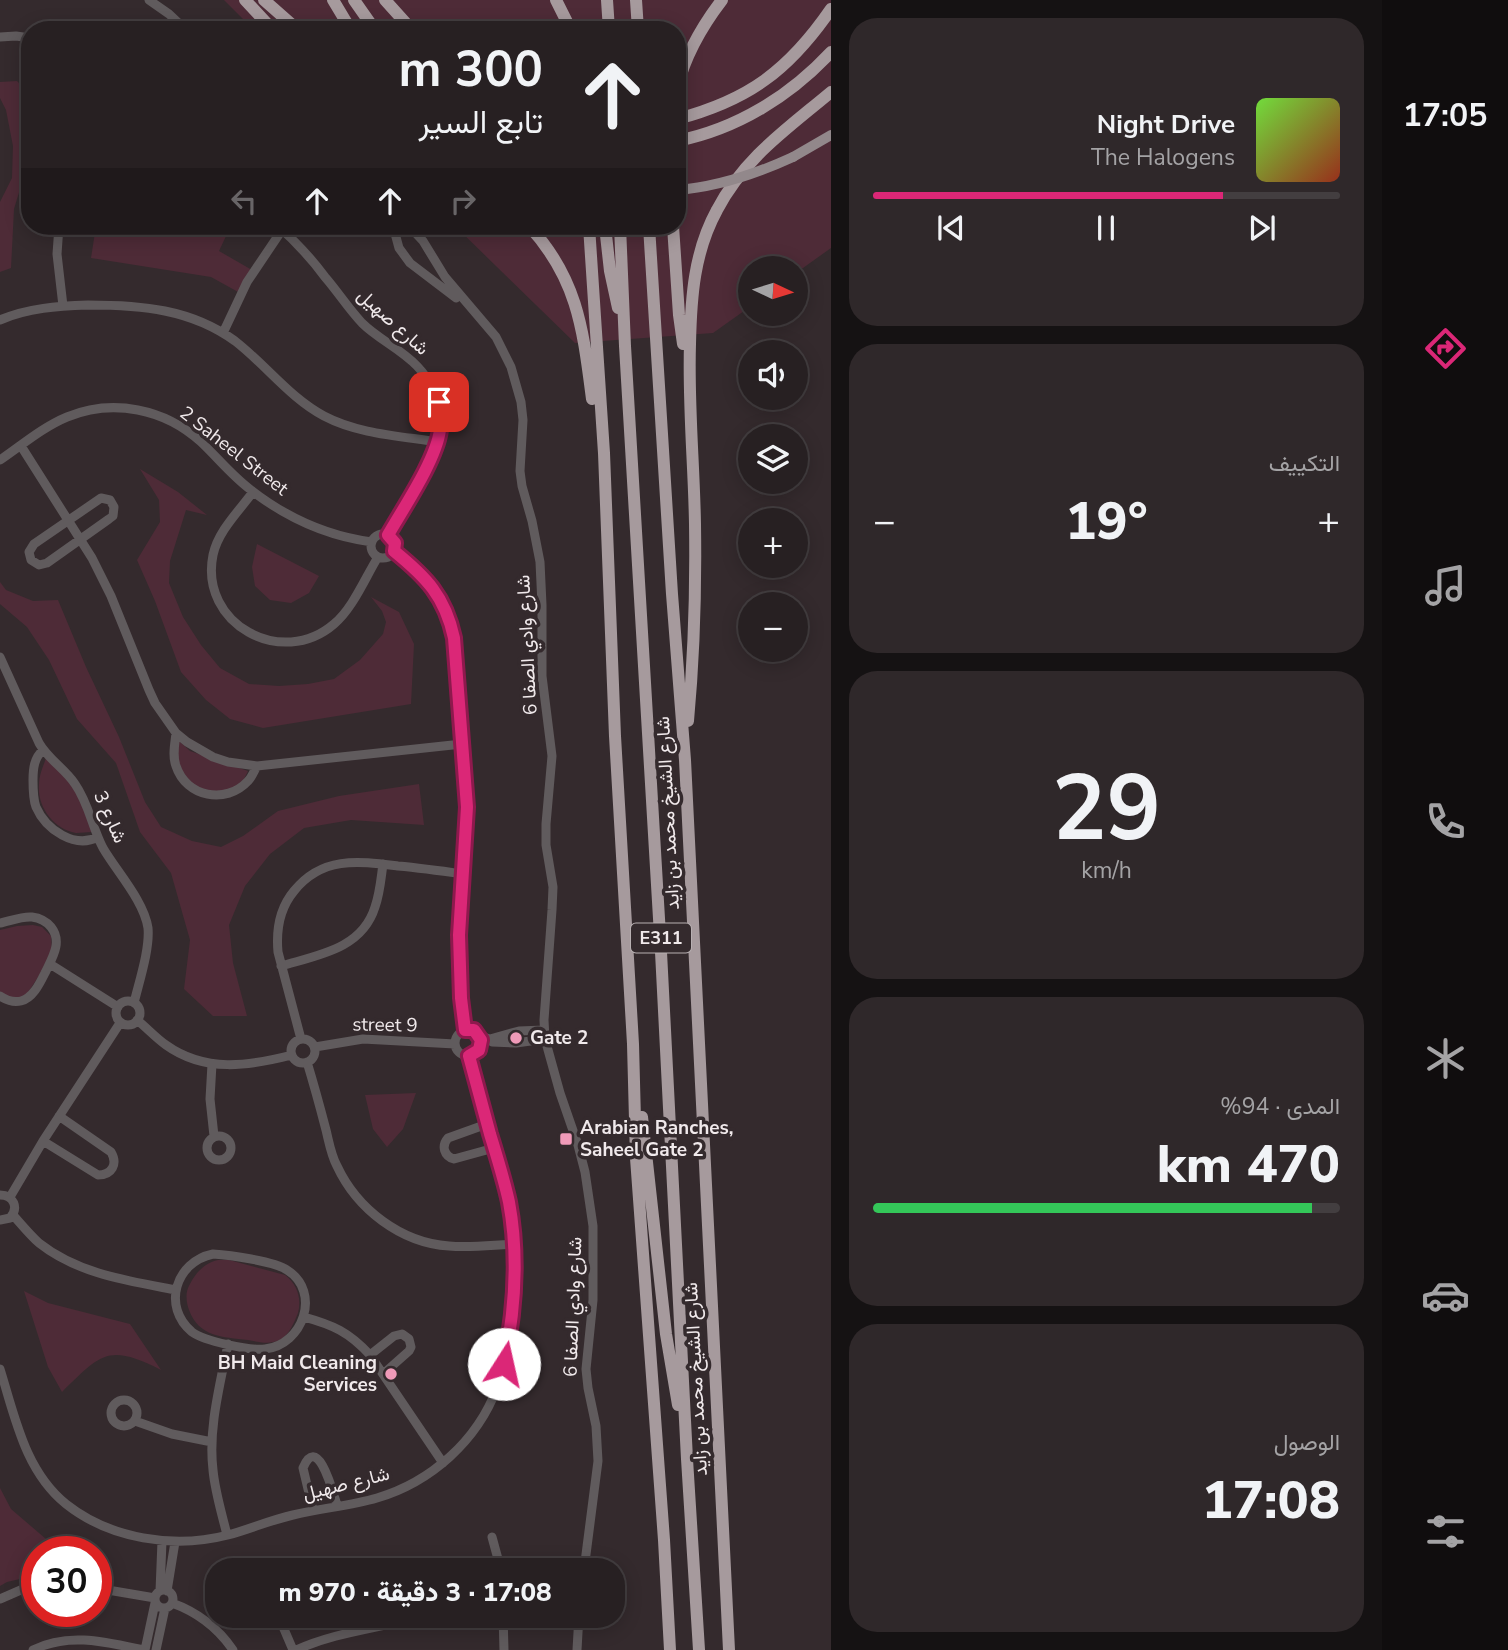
<!DOCTYPE html>
<html lang="ar">
<head>
<meta charset="utf-8">
<style>
	:root { --surface:#272022; --page:#2f282a; --text:#f1f3f6; --muted:#a4a3a5; --line:#433e40; --accent:#db2777 }
	body { margin:0; font-family:"Nunito Sans",Vazirmatn,sans-serif; background:var(--page); color:var(--text); direction:rtl; height:100vh; display:flex; flex-direction:column; font-size:26px; white-space:nowrap }
	* { box-sizing:border-box; margin:0 }
	p { font-size:23px; color:var(--muted) }
	.icon { flex:none; width:38px; height:38px; fill:none; stroke:currentColor; stroke-width:2; stroke-linecap:round; stroke-linejoin:round }
	.map { position:relative; flex:1; overflow:hidden; direction:ltr }
	.panel { display:flex; flex-direction:column; gap:18px; padding:18px; background:#151213; width:551px }
	.panel>* { flex:none }
	.top-card { position:absolute; left:21px; top:21px; width:665px; height:214px; border-radius:28px; box-shadow:0 4px 18px #0003,0 0 0 2px var(--line); direction:rtl; background:#272022; color:var(--text); overflow:hidden }
	.needle { width:46px; rotate:94deg }
	.buttons { position:absolute; left:738px; top:256px; display:grid; gap:14px }
	.buttons a { display:grid; place-items:center; width:70px; height:70px; border-radius:50%; background:var(--surface); box-shadow:0 4px 18px #0003,0 0 0 2px var(--line); font-size:35px }
	.speed { position:absolute; left:21px; top:1536px; display:flex; gap:14px; font-size:35px; font-weight:700; text-align:center }
	.speed>* { display:grid; place-content:center; width:91px; height:91px; border-radius:50%; background:var(--surface); box-shadow:0 4px 18px #0003,0 0 0 2px var(--line); line-height:1 }
	.speed .limit { border:10px solid #d22; background:#fff; color:#111 }
	.pin { position:absolute; display:grid; place-items:center; width:60px; height:60px; color:#fff; margin:-30px; border-radius:14px; box-shadow:0 4px 10px #0006 }
	.me { position:absolute; width:77px; margin:-38px; rotate:10deg; stroke-linejoin:round; filter:drop-shadow(0 0 5px #0008) }
	.turn { display:flex; align-items:center; gap:24px; height:147px; padding:0 28px; font-size:32px }
	.turn .icon { width:91px; height:91px; stroke-width:2.5 }
	.turn b { display:block; font-size:49px; line-height:60px }
	.lanes { display:flex; align-items:center; height:66px; padding:0 28px; background:#0003; justify-content:center; gap:35px; direction:ltr }
	.lanes .off { opacity:.35 }
	.big { font-size:52px; font-weight:800; line-height:1.1 }
	.panel .widget { flex:1; display:flex; flex-direction:column; justify-content:center; gap:10px; min-width:0; padding:0 24px; border-radius:28px; background:var(--page) }
	.panel .dial { align-items:center; gap:0 }
	.dial b { font-size:91px; line-height:1 }
	.song { display:flex; align-items:center; gap:21px }
	.cover { width:84px; height:84px; border-radius:10px; background:linear-gradient(135deg,hsl(100 70% 55%),hsl(10 70% 35%)) }
	.played { height:7px; border-radius:4px; background:linear-gradient(90deg,var(--accent) 75%,var(--line) 75%) }
	.keys { display:flex; justify-content:space-around; direction:ltr }
	.heat { display:flex; justify-content:space-between; align-items:center; font-size:38px; direction:ltr }
	.charge { height:10px; border-radius:5px; background:linear-gradient(90deg,#34c759 94%,var(--line) 0) }
	.trip { position:absolute; left:205px; top:1558px; width:420px; height:70px; border-radius:28px; background:var(--surface); box-shadow:0 4px 18px #0003,0 0 0 2px var(--line); font-weight:800; line-height:70px; text-align:center; direction:rtl }
	main { display:flex; flex:1; min-height:0 }
	.menu { display:flex; flex-direction:column; width:126px; justify-content:space-around; align-items:center; background:#100d0e; color:var(--muted) }
	.menu .icon { width:49px; height:49px }
	.menu .active { color:var(--accent) }
	.menu b { font-size:32px; color:var(--text) }
	.map>svg:first-child { display:block }
	.green { fill:#4e2b37 }
	.lines { fill:none; stroke-linecap:round; stroke-linejoin:round }
	.minor { stroke:#605b5d; stroke-width:9 }
	.major { stroke:#92888b; stroke-width:10 }
	.highway { stroke:#a69a9d; stroke-width:12 }
	.major-bridge { stroke:#92888b; stroke-width:10 }
	.route-casing { stroke:#8e194d; stroke-width:18 }
	.route { stroke:#db2777; stroke-width:12 }
	.poi-dot { fill:#ef9ab8; stroke:#342a2d; stroke-width:2.5 }
	.labels { text-anchor:middle; dominant-baseline:central; stroke-width:7; stroke-linejoin:round; paint-order:stroke }
	.shield { fill:#342a2d; stroke:#b8b0b2; stroke-width:2 }
	.shield-label { font-size:18px; font-weight:bold; fill:#f0e9eb }
	.street-label { font-size:19px; fill:#f0e9eb; stroke:#342a2d }
	.poi-label { font-size:19px; font-weight:bold; fill:#f0e9eb; stroke:#342a2d; text-anchor:start }
</style>
</head>
<body>
<main>
<nav class="menu">
<b>17:05</b>
<svg class="icon active" aria-label="directions" viewBox="0 0 24 24"><path d="M12 3l9 9-9 9-9-9zM9 14v-3h6M13 9l2 2-2 2"/></svg>
<svg class="icon" aria-label="music" viewBox="0 0 24 24"><path d="M9 18V5l10-2v13"/><circle cx="6" cy="18" r="3"/><circle cx="16" cy="16" r="3"/></svg>
<svg class="icon" aria-label="phone" viewBox="0 0 24 24"><path d="M5 4h4l2 5-3 2q2 4 5 5l2-3 5 2v4C11 20 4 13 5 4z"/></svg>
<svg class="icon" aria-label="climate" viewBox="0 0 24 24"><path d="M12 3v18M4 7l16 10M4 17L20 7"/></svg>
<svg class="icon" aria-label="car" viewBox="0 0 24 24"><path d="M5 17H2v-5l4-1 3-4h7l3 4 3 1v5h-3M9 17h6M6 11h13"/><circle cx="7" cy="17" r="2"/><circle cx="17" cy="17" r="2"/></svg>
<svg class="icon" aria-label="filters" viewBox="0 0 24 24"><path d="M4 7h16M4 17h16"/><circle cx="9" cy="7" r="2"/><circle cx="15" cy="17" r="2"/></svg>
</nav>
<section class="panel">
<div class="widget">
<div class="song"><i class="cover"></i><div><b>Night Drive</b><p>The Halogens</p></div></div>
<div class="played"></div>
<div class="keys"><svg class="icon" aria-label="previous" viewBox="0 0 24 24"><path d="M18 5L8 12l10 7zM5 5v14"/></svg><svg class="icon" aria-label="pause" viewBox="0 0 24 24"><path d="M8 5v14M16 5v14"/></svg><svg class="icon" aria-label="next" viewBox="0 0 24 24"><path d="M6 5l10 7-10 7zM19 5v14"/></svg></div>
</div>
<div class="widget"><p>التكييف</p>
<div class="heat"><a>−</a><b class="big">19°</b><a>+</a></div>
</div>
<div class="widget dial"><b>29</b><p>km/h</p></div>
<div class="widget"><p>المدى · 94%</p><b class="big">470 km</b><div class="charge"></div></div>
<div class="widget"><p>الوصول</p><b class="big">17:08</b></div>
</section>
<div class="map">
<svg width="831" height="1650" viewBox="0 0 831 1650">
	<rect width="100%" height="100%" fill="#342a2d"/>
	<path class="green" d="M224 0H831V248L796 273V268H751V306L713 333 575 343 455 226H677V30H254Z
		M17 81 30 95V156L14 209 11 268 0 272V202L12 178 13 146 6 110 0 98V82Z
		M96 226H211L227 234 219 251 252 270 240 293 211 277 91 258Z
		M140 469 178 492 207 515 186 510 170 561 169 583 183 617 201 645 220 668 249 684 279 686 308 684 334 679 360 660 383 634 386 622 382 611 371 597 399 612 414 644 411 704 263 728 230 719 206 700 181 672 155 601 137 560 160 522 159 500Z
		M257 544 319 576 309 593 291 603 270 600 255 586 252 567Z
		M0 582 6 590 33 601 58 600 86 667 119 737 145 802 161 827 192 841 221 847 243 836 278 811 339 796 419 784 424 825 351 820 304 828 270 854 245 886 229 925 233 963 247 1016H213L184 989 190 940 171 873 140 832 116 763 77 719 49 660 27 627 0 604Z
		M179 741 190 751 248 771C246 775 243 782 239 785 221 801 186 790 179 768 176 758 177 750 179 741Z
		M46 758 76 788 92 832C87 832 81 833 76 833 53 829 37 806 39 785 39 775 43 767 46 758Z
		M33 925 42 927 51 936 52 951 44 968 27 994 19 998 10 997 0 993V930L17 926Z
		M416 1093 403 1129 387 1147 373 1129 365 1095Z
		M218 1260H229L285 1275C297 1284 302 1298 298 1313 294 1323 289 1335 280 1340 269 1345 258 1342 248 1340 222 1337 199 1337 189 1310 186 1301 185 1292 190 1284 196 1272 205 1263 218 1260Z
		M24 1291 48 1303 130 1324 161 1370C108 1343 101 1354 62 1392L48 1367Z
		M0 1488 11 1509 46 1539 44 1552H37V1575L7 1582 0 1586Z"/>
	<g class="lines">
		<path class="minor" d="M149 0 169 14 186 30
			M0 37 16 36 30 38
			M59 226 57 254 63 306
			M278 226C295 241 311 258 325 277 338 292 348 308 362 323 378 339 401 349 417 366 456 407 439 445 415 488 406 504 397 519 388 535
			M393 226 399 248 410 263 456 298
			M409 226 423 241 445 277 496 337 511 367 521 402 523 420 520 471 522 486 532 521 540 562 542 605V676L552 756 546 824V845L553 887 552 910 544 1020 545 1039 560 1093 578 1145 585 1172 593 1226V1300L586 1369 588 1388 596 1426 598 1461 584 1570
			M0 320C28 308 58 306 88 305 141 305 191 309 235 341 266 365 290 398 324 416 358 434 400 436 438 442
			M223 333 247 282 282 230
			M21 446 92 558 111 596 149 690 155 703 176 733 187 742 213 757 228 762 257 766 462 744
			M0 460C22 445 43 427 67 417 113 398 165 409 201 442 218 458 232 476 251 490 287 518 327 536 372 542
			M253 492C239 511 218 531 213 555 199 624 282 669 334 624 353 608 365 578 378 557
			M101 498 110 500 114 507 113 516 109 519 47 563 39 565 31 560 29 552 34 544Z
			M371 546a12 12 0 1 1 24 0a12 12 0 1 1-24 0Z
			M394 551C426 577 446 596 454 638L467 807 459 935 462 998 465 1030
			M0 657 39 743C48 759 65 769 75 784 89 804 92 827 103 848 117 872 144 901 148 928 150 949 139 982 134 1003
			M176 733C175 743 172 756 176 766 186 797 226 805 248 781 252 777 254 771 257 766
			M43 750C34 758 33 769 33 780 33 789 33 799 36 807 46 830 75 849 98 837
			M0 923C10 921 22 916 32 917 40 918 46 921 51 927 63 942 52 958 45 973 40 983 33 998 21 1001 13 1003 6 1000 0 996
			M50 964 118 1007
			M281 966C318 955 362 949 375 907 380 893 381 878 383 864
			M116 1013a12 12 0 1 1 24 0a12 12 0 1 1-24 0Z
			M137 1020C147 1028 156 1038 166 1045 205 1073 249 1066 292 1055
			M455 1043a13 13 0 1 1 26 0a13 13 0 1 1-26 0Z
			M480 1036 490 1039 519 1031 544 1030
			M291 1051a12 12 0 1 1 24 0a12 12 0 1 1-24 0Z
			M301 1039 278 952C276 930 279 909 294 891 322 856 358 861 398 866 420 868 442 871 463 874
			M492 1042 516 1043 545 1039
			M315 1047 363 1039 455 1044
			M307 1062C314 1085 320 1107 326 1130 329 1142 331 1155 337 1166 357 1209 401 1243 449 1246 471 1248 492 1245 514 1244
			M212 1064 210 1099 214 1136
			M487 1124 448 1138C441 1146 444 1156 454 1159L494 1148
			M207 1148a12 12 0 1 1 24 0a12 12 0 1 1-24 0Z
			M43 1141 98 1175C112 1175 118 1164 111 1152L59 1116
			M0 1195C14 1195 19 1208 10 1218L0 1220
			M10 1197 43 1141 120 1023
			M13 1215C21 1224 30 1235 39 1243 78 1274 129 1281 176 1290
			M213 1254C229 1255 274 1261 287 1270 322 1292 303 1345 265 1349 250 1351 204 1341 192 1332 162 1307 175 1262 213 1254Z
			M304 1317C333 1325 349 1332 370 1355L443 1463
			M370 1355 394 1336 402 1334 409 1339 411 1347 409 1351 383 1374
			M0 1369C15 1417 25 1471 66 1504 110 1539 174 1549 228 1535 250 1529 271 1520 293 1515 321 1508 350 1506 377 1498 431 1482 477 1441 497 1388 505 1368 508 1346 511 1326 517 1286 516 1244 509 1204 505 1180 497 1156 490 1133 482 1107 476 1081 469 1056
			M111 1413a13 13 0 1 1 26 0a13 13 0 1 1-26 0Z
			M135 1421 172 1434 212 1442
			M313 1510 303 1468C318 1431 334 1496 337 1505
			M227 1535C222 1514 215 1492 213 1470 208 1429 220 1385 228 1344
			M492 1537 501 1570
			M96 1588 155 1598
			M155 1599a9 9 0 1 1 18 0a9 9 0 1 1-18 0Z
			M160 1591 162 1541
			M167 1591 175 1542
			M0 1599 23 1589 37 1586
			M172 1603C197 1612 218 1628 233 1650
			M278 1615 293 1650
			M503 1615 504 1650
			M33 1650C68 1632 106 1642 143 1650
			M145 1650 155 1603
			M156 1650 165 1608
			M296 1650C338 1631 383 1628 426 1615
			M577 1650 579 1615"/>
		<path class="major" d="M793 157 831 135"/>
		<path class="highway" d="M245 0 273 30
			M264 0 298 30
			M333 0 351 30
			M354 0 375 30
			M385 0 412 30
			M556 0 571 30
			M607 0 609 30
			M636 0 638 30
			M677 88C685 56 702 26 722 0
			M677 119C749 100 789 70 831 9
			M677 141C737 129 790 96 831 52
			M529 226C578 279 583 330 592 399
			M589 226 604 453 615 736 633 1044 636 1158 664 1540 670 1650
			M605 226 610 271 618 308
			M620 226 625 346 661 952 687 1459 699 1650
			M649 226 672 594 685 760 729 1650
			M673 226 679 315 683 344
			M688 721C694 656 696 590 695 524 694 464 688 404 690 344 691 297 694 252 717 210 744 158 787 129 831 92
			M642 1117 666 1334 678 1405"/>
		<path class="major-bridge" d="M677 190C718 187 756 174 793 157"/>
	</g>
	<g class="lines">
		<g class="route-casing">
			<path id="route" d="M439 402C440 411 441 420 440 430 436 460 404 507 388 535L395 543 394 551C426 577 445 596 454 638L467 807 459 935 461 998 465 1030H474L481 1040 479 1050 469 1056C476 1082 483 1108 490 1134 497 1157 504 1179 509 1202 519 1256 515 1311 504 1364"/>
		</g>
		<use href="#route" class="route"/>
	</g>
	<g class="poi-dot">
		<circle cx="516" cy="1038" r="7"/>
		<rect x="559" y="1132" width="14" height="14" rx="3.5"/>
		<circle cx="391" cy="1374" r="7"/>
	</g>
	<g class="labels">
		<rect class="shield" x="631" y="923.5" width="60" height="29" rx="5"/>
		<g class="shield-label">
			<text x="661" y="938">E311</text>
		</g>
		<g class="street-label">
			<text transform="translate(393 322) rotate(42)">شارع صهيل</text>
			<text transform="translate(234 451) rotate(38)">2 Saheel Street</text>
			<text transform="translate(527 645) rotate(-93)">شارع وادي الصفا 6</text>
			<text transform="translate(668 813) rotate(-93)">شارع الشيخ محمد بن زايد</text>
			<text transform="translate(110 817) rotate(66)">3 شارع</text>
			<text transform="translate(385 1025) rotate(1)">street 9</text>
			<text transform="translate(573 1307) rotate(-88)">شارع وادي الصفا 6</text>
			<text transform="translate(696 1379) rotate(-93)">شارع الشيخ محمد بن زايد</text>
			<text transform="translate(346 1484) rotate(-14)">شارع صهيل</text>
		</g>
		<g class="poi-label">
			<text x="530" y="1038">Gate 2</text>
			<text x="580" y="1128">Arabian Ranches,<tspan x="580" dy="22">Saheel Gate 2</tspan></text>
			<text x="377" y="1363" text-anchor="end">BH Maid Cleaning<tspan x="377" dy="22">Services</tspan></text>
		</g>
	</g>
</svg>
<div class="buttons">
<a><svg class="needle" viewBox="-14 -14 28 28"><path d="M0-13l5 13h-10z" fill="#e53935"/><path d="M0 13l5-13h-10z" fill="#a4a3a5"/></svg></a>
<a><svg class="icon" aria-label="sound" viewBox="0 0 24 24"><path d="M4 9h4l5-4v14l-5-4H4zM17 9q2 3 0 6"/></svg></a>
<a><svg class="icon" aria-label="layers" viewBox="0 0 24 24"><path d="M12 4l9 5-9 5-9-5zM3 14l9 5 9-5"/></svg></a>
<a>+</a>
<a>−</a>
</div>
<div class="speed"><div class="limit">30</div></div>
<div class="pin" style="left:439px;top:402px;background:#d93025"><svg class="icon" aria-label="arrive" viewBox="0 0 24 24"><path d="M6 21V4h12l-3 4 3 4H6"/></svg></div>
<svg class="me" style="left:504px;top:1364px" viewBox="-20 -20 40 40"><circle r="19" fill="#fff"/><path d="M0-13L10 11 0 6-10 11z" fill="#db2777"/></svg>
<div class="trip">17:08 · 3 دقيقة · 970 m</div>
<div class="top-card">
<div class="turn"><svg class="icon" aria-label="ahead" viewBox="0 0 24 24"><path d="M12 20V5M6 11l6-6 6 6"/></svg><div><b>300 m</b>تابع السير</div></div>
<div class="lanes"><svg class="icon off" aria-label="left" viewBox="0 0 24 24"><path d="M17 20v-9H6M10 6l-5 5 5 5"/></svg><svg class="icon" aria-label="ahead" viewBox="0 0 24 24"><path d="M12 20V5M6 11l6-6 6 6"/></svg><svg class="icon" aria-label="ahead" viewBox="0 0 24 24"><path d="M12 20V5M6 11l6-6 6 6"/></svg><svg class="icon off" aria-label="right" viewBox="0 0 24 24"><path d="M7 20v-9h11M14 6l5 5-5 5"/></svg></div>
</div>
</div>
</main>
</body>
</html>
